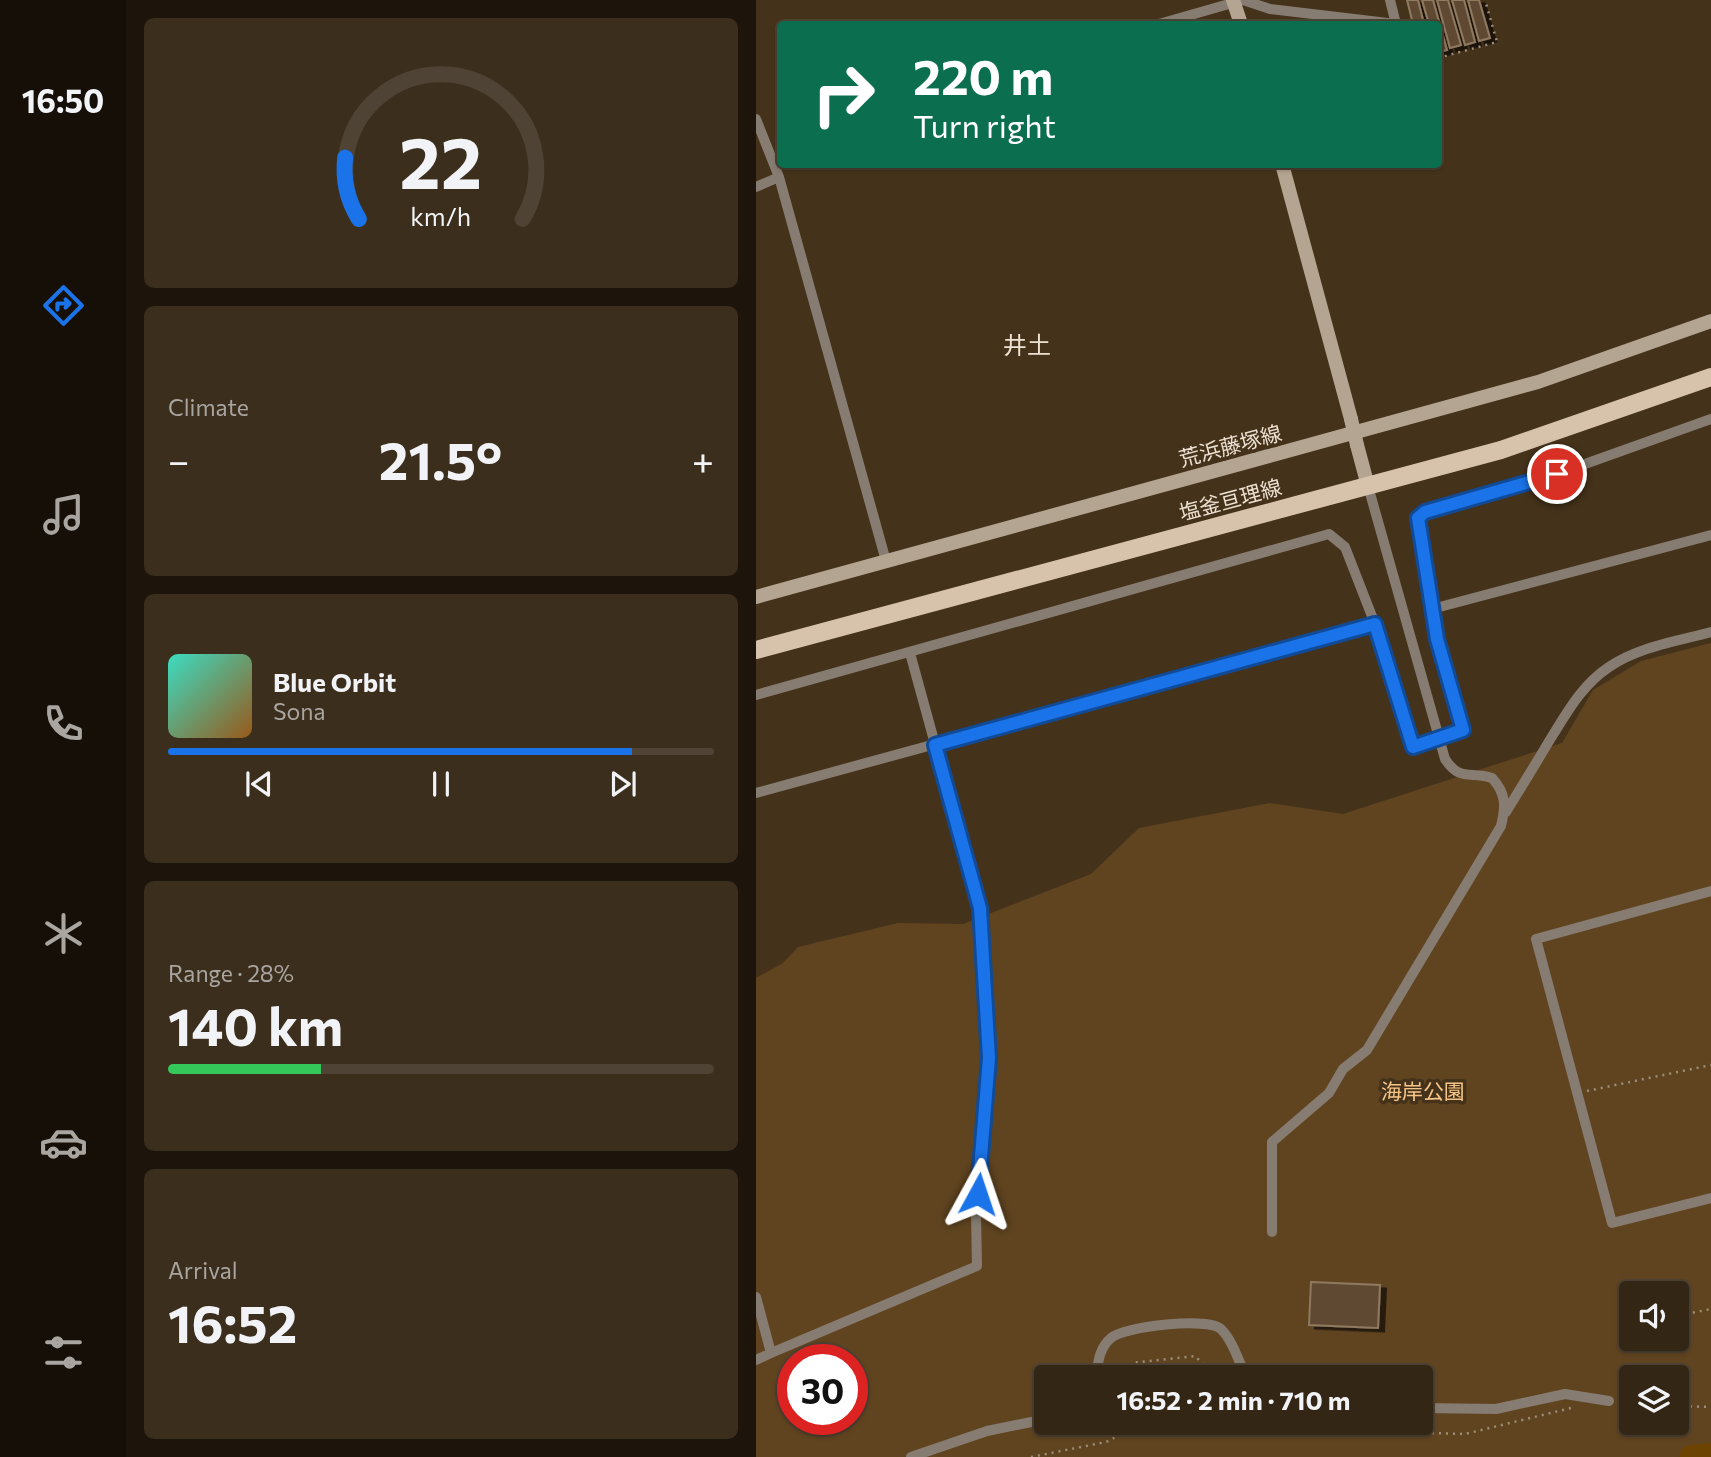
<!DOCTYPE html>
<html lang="en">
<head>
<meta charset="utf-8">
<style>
	:root { --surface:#342614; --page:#3c2e1d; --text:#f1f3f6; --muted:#a9a5a0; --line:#4e4334; --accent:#1a73e8 }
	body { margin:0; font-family:Commissioner,"Noto Sans JP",sans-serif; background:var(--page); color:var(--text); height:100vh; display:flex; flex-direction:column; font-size:26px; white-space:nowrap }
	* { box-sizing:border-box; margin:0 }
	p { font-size:23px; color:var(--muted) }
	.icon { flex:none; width:38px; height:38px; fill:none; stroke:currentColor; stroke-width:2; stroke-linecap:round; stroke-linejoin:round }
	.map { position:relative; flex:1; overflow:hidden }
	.side { display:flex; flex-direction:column; gap:18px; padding:18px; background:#1d150b; width:630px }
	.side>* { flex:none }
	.hud { position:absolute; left:21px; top:21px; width:665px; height:147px; border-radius:7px; box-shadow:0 2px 5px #0004,0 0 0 2px var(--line); background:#0b6e4f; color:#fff; overflow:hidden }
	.controls { position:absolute; left:863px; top:1281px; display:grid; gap:14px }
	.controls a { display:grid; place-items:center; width:70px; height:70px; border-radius:7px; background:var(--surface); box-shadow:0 2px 5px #0004,0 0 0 2px var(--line); font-size:35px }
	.speed { position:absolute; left:21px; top:1344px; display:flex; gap:14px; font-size:35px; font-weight:700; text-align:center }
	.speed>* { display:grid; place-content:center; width:91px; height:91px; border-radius:50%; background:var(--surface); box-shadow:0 2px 5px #0004,0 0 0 2px var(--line); line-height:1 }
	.speed .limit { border:10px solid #d22; background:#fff; color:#111 }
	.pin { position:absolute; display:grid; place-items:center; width:60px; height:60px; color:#fff; margin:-30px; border:4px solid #fff; border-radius:50%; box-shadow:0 2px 7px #0007 }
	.me { position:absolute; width:77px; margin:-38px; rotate:5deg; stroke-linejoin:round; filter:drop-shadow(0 0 5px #0008) }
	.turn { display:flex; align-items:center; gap:24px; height:147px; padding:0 21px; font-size:32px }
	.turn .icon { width:91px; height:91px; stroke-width:2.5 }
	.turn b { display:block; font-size:49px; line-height:60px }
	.big { font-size:52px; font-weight:700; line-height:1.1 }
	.side .card { flex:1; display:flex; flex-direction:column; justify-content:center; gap:10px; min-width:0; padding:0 24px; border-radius:10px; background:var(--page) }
	.side .dial { align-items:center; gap:0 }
	.dial svg { height:182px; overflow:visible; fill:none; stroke:var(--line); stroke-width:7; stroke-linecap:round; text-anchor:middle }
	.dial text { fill:var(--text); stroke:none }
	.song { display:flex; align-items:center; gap:21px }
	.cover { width:84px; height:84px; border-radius:10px; background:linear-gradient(135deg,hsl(170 70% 55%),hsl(30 70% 35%)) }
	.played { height:7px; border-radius:4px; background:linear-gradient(90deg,var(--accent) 85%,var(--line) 85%) }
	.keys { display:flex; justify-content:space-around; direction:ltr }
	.heat { display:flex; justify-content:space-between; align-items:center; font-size:38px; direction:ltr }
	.charge { height:10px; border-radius:5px; background:linear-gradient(90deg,#34c759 28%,var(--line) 0) }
	.trip { position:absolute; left:278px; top:1365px; width:399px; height:70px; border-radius:7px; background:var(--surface); box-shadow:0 2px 5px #0004,0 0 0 2px var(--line); font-weight:700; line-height:70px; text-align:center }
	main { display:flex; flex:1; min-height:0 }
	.menu { display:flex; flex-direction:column; width:126px; justify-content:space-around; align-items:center; background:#150f08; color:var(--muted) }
	.menu .icon { width:49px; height:49px }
	.menu .on { color:var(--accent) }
	.menu b { font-size:32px; color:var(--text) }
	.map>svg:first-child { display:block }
	.green { fill:#604420; fill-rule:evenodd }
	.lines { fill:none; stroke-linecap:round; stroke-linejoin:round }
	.river { stroke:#6c4300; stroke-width:24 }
	.building { fill:#5e4a32; stroke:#8f7960; stroke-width:2; filter:url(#shadow) }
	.path { stroke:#9d8e7b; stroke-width:2.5; stroke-dasharray:2 5; stroke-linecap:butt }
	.street { stroke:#867c71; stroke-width:10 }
	.secondary { stroke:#b4a492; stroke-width:14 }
	.primary { stroke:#d7c2ab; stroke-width:18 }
	.secondary-bridge { stroke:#b4a492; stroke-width:14 }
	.route-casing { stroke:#114b97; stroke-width:18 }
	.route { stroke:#1a73e8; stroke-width:12 }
	.labels { text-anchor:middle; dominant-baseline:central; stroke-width:7; stroke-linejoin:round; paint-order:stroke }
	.street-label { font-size:21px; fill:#ece0d2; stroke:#45321a }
	.park-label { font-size:21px; fill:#f6c487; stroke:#45321a }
	.quarter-label { font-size:24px; fill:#ece0d2; stroke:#45321a }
</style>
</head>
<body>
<main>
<nav class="menu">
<b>16:50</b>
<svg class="icon on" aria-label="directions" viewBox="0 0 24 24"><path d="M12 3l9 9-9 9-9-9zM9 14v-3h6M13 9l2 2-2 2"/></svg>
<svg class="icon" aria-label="music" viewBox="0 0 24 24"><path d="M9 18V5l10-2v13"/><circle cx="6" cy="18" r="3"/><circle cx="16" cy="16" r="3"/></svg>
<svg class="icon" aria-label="phone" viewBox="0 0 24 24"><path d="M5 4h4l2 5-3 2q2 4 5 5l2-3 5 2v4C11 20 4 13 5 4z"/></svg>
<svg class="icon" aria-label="climate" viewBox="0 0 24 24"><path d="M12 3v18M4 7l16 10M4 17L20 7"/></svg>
<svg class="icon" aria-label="car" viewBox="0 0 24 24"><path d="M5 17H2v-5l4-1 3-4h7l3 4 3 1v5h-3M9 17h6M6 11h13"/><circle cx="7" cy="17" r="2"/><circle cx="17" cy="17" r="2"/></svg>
<svg class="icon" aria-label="filters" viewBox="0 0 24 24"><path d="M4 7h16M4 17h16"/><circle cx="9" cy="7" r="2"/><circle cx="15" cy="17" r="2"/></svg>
</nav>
<section class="side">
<div class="card dial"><svg viewBox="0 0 100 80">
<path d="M14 69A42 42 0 1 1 86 69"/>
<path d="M14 69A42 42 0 0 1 8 42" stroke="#1a73e8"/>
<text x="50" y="56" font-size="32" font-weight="700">22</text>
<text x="50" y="72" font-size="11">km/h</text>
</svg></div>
<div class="card"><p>Climate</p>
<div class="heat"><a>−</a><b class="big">21.5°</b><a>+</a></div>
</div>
<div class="card">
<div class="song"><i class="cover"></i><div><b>Blue Orbit</b><p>Sona</p></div></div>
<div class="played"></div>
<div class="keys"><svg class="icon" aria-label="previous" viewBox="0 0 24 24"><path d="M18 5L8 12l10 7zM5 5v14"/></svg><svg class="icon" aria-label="pause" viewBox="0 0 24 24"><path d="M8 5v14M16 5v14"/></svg><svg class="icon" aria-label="next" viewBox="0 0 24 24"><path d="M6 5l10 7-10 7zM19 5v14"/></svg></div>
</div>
<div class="card"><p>Range · 28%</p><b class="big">140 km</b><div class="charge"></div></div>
<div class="card"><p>Arrival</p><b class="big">16:52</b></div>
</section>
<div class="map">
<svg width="955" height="1457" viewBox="0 0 955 1457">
	<defs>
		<filter id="shadow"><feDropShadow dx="6" dy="3.5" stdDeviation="0" flood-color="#0009"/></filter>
	</defs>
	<rect width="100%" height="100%" fill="#45321a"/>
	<path class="green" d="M955 643V1457H0V978L27 963 42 947 142 923 207 924 335 874 383 828 514 803 587 814 806 743 837 690 885 661ZM875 1293H920V1339H875ZM37 1360H96V1419H37ZM290 1377H665V1423H290ZM875 1377H920V1423H875Z"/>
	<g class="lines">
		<path class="river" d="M935 1457 955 1455"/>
	</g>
	<path class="building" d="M651 0H662L668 24H657Z
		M666 0H677L691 50 682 52V24H673Z
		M681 0H692L705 45 694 48Z
		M696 0H708L719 42 709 45Z
		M712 0H723L734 38 723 41Z
		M555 1282 624 1285 622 1328 553 1325Z"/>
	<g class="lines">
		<path class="path" d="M682 58 741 42 729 0
			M831 1091 955 1065
			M930 1314 955 1309
			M366 1377 376 1363 439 1356 451 1368 455 1377
			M863 1402 875 1403
			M920 1406 955 1407
			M474 1423 487 1428 709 1434 815 1408
			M275 1457 350 1442 366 1434 370 1423"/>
		<path class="street" d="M403 24 487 0 514 9 640 24 634 0
			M0 119 23 177 130 561
			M0 187 23 177
			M676 609 955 535
			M0 695 573 534 589 547 619 624 657 747 707 730 681 639 662 523 666 514 801 474 955 419
			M0 793 619 624
			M750 812C765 788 780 763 795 738 812 711 826 685 853 667 882 647 921 641 955 632
			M955 891 780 939 856 1223 955 1198
			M516 1232V1142L573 1093 587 1069 611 1050 745 826C750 806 750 793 736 778 714 771 704 782 689 759L612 486
			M0 1297 15 1353 221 1266 220 1215 233 1058 224 908 154 653
			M0 1360 15 1353
			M341 1377C341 1363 343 1348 355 1338 369 1326 452 1317 465 1329 477 1341 483 1362 490 1377
			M665 1408 740 1409 809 1394 853 1401
			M155 1457 231 1431 290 1419"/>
		<path class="secondary" d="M477 0 485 24
			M526 164 595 419
			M601 445 612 486
			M0 597 782 382 955 321"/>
		<path class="primary" d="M0 650 745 450 955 377"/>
		<path class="secondary-bridge" d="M595 419 601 445"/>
	</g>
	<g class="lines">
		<g class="route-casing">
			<path id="route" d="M222 1194 233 1058 224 908 179 745 619 624 657 747 707 730 681 639 662 518 669 512 801 474"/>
		</g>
		<use href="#route" class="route"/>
	</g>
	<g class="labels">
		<g class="street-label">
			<text transform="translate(474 445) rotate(-15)">荒浜藤塚線</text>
			<text transform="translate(474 499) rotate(-15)">塩釜亘理線</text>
		</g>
		<g class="park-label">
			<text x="667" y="1090">海岸公園</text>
		</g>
		<g class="quarter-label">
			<text x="271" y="344">井土</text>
		</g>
	</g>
</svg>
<div class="controls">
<a><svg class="icon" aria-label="sound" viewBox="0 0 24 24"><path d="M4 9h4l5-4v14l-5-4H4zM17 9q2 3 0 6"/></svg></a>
<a><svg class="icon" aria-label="layers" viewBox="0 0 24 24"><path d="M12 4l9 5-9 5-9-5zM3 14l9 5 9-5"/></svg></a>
</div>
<div class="speed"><div class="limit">30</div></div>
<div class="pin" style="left:801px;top:474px;background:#d93025"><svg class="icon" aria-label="arrive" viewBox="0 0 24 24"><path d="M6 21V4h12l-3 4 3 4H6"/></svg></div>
<svg class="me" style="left:222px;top:1194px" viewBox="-20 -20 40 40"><path d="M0-17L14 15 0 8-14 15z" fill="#1a73e8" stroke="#fff" stroke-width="4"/></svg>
<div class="trip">16:52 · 2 min · 710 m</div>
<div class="hud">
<div class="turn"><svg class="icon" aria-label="right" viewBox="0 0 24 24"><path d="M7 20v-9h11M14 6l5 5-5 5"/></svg><div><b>220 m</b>Turn right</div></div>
</div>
</div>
</main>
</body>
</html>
